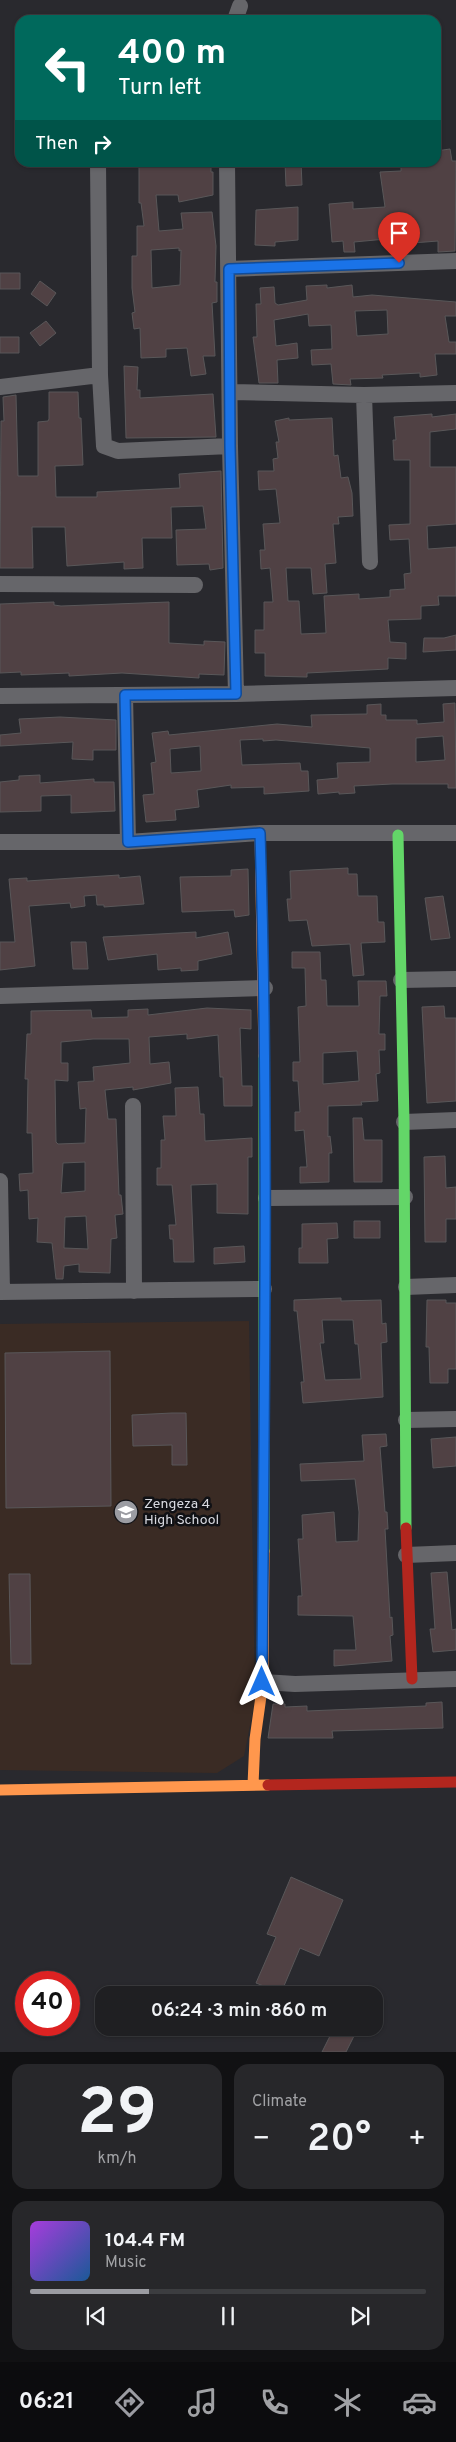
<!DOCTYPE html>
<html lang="en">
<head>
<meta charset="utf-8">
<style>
	:root { --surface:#1f1f22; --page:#27272a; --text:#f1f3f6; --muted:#a1a2a5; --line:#3c3d40; --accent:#9b9ca2 }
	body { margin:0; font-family:Overpass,sans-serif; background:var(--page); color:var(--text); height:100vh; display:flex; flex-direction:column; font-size:19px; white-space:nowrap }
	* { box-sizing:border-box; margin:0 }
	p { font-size:16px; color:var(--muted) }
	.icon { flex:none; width:28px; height:28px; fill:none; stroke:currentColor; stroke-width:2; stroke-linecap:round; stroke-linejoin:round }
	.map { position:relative; height:2052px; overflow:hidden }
	.side { display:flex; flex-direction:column; gap:12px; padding:12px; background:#111113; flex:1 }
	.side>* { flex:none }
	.banner { position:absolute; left:15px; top:15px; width:426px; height:152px; border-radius:15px; box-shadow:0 1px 4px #0004,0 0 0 1px var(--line); background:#00695c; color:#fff; overflow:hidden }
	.speed { position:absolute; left:15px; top:1971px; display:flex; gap:10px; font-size:25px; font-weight:700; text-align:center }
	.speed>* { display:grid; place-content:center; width:65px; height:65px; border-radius:50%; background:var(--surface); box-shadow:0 1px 4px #0004,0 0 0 1px var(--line); line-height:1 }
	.speed .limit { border:8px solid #d22; background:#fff; color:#111 }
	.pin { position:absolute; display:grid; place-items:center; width:42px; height:42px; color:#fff; margin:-51px -21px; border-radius:50% 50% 50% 0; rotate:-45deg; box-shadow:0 0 5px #0007 }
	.pin .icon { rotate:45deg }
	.me { position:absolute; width:55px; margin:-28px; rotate:0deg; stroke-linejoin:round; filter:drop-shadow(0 0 4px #0008) }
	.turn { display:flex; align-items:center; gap:18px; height:105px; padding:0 20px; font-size:22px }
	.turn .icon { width:65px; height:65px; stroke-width:2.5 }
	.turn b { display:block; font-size:35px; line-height:42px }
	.then { display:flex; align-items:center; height:48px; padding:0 20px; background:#0003; gap:10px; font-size:19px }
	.big { font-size:38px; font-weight:600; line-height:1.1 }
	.side .widget { flex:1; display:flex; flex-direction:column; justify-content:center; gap:8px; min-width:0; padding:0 18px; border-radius:15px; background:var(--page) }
	.side .dial { align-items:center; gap:0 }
	.dial b { font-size:65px; line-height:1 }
	.song { display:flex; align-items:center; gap:15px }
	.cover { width:60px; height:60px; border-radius:8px; background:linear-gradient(135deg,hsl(280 70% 55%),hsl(210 70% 35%)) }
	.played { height:5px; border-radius:2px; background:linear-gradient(90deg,var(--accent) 30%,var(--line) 30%) }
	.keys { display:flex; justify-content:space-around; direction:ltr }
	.heat { display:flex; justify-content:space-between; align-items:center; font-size:28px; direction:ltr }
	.side .tiles { flex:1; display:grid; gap:12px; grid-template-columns:1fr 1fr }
	.widget:last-child { grid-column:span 2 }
	.trip { position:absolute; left:95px; top:1986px; width:288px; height:50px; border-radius:15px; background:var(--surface); box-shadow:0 1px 4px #0004,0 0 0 1px var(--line); font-weight:600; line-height:50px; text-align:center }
	.menu { display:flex; height:80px; justify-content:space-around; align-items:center; background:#0c0c0e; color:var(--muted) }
	.menu .icon { width:35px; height:35px }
	.menu .on { color:var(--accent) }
	.menu b { font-size:22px; color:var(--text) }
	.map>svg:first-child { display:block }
	.education { fill:#3a2b24 }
	.building { fill:#504144; stroke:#595759; fill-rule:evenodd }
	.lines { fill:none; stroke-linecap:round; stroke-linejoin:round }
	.street { stroke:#66666a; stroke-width:16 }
	.fast { stroke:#63d668; stroke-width:11 }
	.slow { stroke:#ff974d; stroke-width:11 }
	.jam { stroke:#b3261e; stroke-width:11 }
	.route-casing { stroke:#114b97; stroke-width:12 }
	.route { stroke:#1a73e8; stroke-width:9 }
	.labels { text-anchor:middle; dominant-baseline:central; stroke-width:5; stroke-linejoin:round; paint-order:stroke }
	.poi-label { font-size:14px; fill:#d9dae1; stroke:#101115; text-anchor:start }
</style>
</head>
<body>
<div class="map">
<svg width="456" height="2052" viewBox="0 0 456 2052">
	<rect width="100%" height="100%" fill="#29292e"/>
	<path class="education" d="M249 1321 255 1700 244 1756 217 1773 0 1770V1324Z"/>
	<path class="building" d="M450 149 452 161H456L455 251 438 252V241L387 245 386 239 354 242 355 252H344L343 241 332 242 329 204 353 202V209L385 207 380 172 401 171V162H436V151Z
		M139 162H211V172H213V195L179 202 178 195H156L159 231 183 229 181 213 212 212 216 246 215 282H217V302L212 303 215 356H203L206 374 191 376 187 348 166 349V357L141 358 140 328 134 329 132 313 135 312 132 288V256H137V226H144L141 203H139ZM179 248V251L181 250 180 285 152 288 151 250Z
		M285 162H301L302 185 286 186Z
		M298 207V240L275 242V246L255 245 256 210Z
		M0 273H20V289H0Z
		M40 281 56 293 47 306 31 294Z
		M327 285V288L352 285 353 297 372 295 456 302V316H445L449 342H456V354H435L437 375 420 377V373L382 375 383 378 350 379 351 385 333 384 331 364 312 365 311 350 332 349 331 325 309 326 308 314 274 320 276 346 297 343 298 358 277 360 278 383H259L253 337H257L256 304H261L260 288 274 287 275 303 278 305 307 300 306 286ZM387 310 388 334 357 336 355 311Z
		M46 321 56 333 40 346 30 333Z
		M0 337H19V353H0Z
		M124 366 138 367 137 390H140V398L213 394 216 437 126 438Z
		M49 392H78L79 418H81L83 465 55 466 56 497H97V492L180 488 179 474 221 471 223 568 210 570 209 564 177 565 176 530 206 529 203 506 171 507 172 538H142L143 568 124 569V562L67 566 65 527H32L33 568H0L1 421H4L3 397 16 395 18 476H38V422L48 421 49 419Z
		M432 414V417L456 414V429L430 432V467H456V524L427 526 428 549 456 547V596H438L439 605 421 606V619L388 620 390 642 406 643V659L388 658V669L307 673V677L265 676V653H255V630H264V602H273L270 568 261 569 260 550H265L263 524 280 523 276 489 259 490 258 471H274L273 459 278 458 276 442H279L275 421 289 418V420L332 418 334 456 338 455 341 478 348 477 352 493 353 516 338 517 339 524H333L336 563 325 564 327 593 313 594 311 568H286L288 601H299L301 634 326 633 324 596 359 594V599L390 597V590L405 589 404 574 411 573 409 539 390 540 389 525 410 524V460H394L393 440H396L394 417Z
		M54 602V605L61 606 169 602V643L204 645V641L225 642 224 675 199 674V678L122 673 69 676V673L21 675V672L0 673V604Z
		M456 635V650L423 652 424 638H444Z
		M455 703 456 788H448V784H392L354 786 355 793 339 794V792L318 794 317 780 338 778 337 763 370 762V748L276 740 263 741V739L240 740 242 765 300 763 301 771H308L309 791 264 794V787L231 788V785L197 790 199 807 175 810 176 820 146 822 143 795 154 794 151 763 156 762 152 733 168 731 169 735 277 724 312 727 311 715 367 714V705L381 704V715H386V720H417V724L444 722 443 704ZM443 736 445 760 416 762V738ZM200 746 201 771 171 773 170 749Z
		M60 717 116 720V750H93V760L72 759 73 742 0 746V735L21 733 19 719Z
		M40 775V783L94 779V782H114L115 811 71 813V795L41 796V811L0 812V782L19 780V776Z
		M348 868V874H357L358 896H377L378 922H384L385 942 361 943 364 975 353 976 350 944 312 946 307 920 289 921 287 899H291L290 871Z
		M248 869 249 915 235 917 234 910 182 912 180 877 231 876V870Z
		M119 875V878L140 876 144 904 104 907V905H97L96 895 84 896 85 906 71 908 70 903 29 906 35 966 0 970V942H15L9 879 27 878V881Z
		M443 896 450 938 431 940 425 898Z
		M196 932V938L228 932 232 954 198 961V970L181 971V968L158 970 157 954 108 960 103 937Z
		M71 942H86L88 969H73Z
		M292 952H320L321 980H326L327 1006H359L358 981H386L387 996H380L379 1034H385V1050H379L380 1073 376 1074 378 1101 361 1102 362 1105 328 1106V1137L330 1136 332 1153H329V1182L300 1183V1167H307L304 1130 295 1131V1112H300L298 1081H293V1062H300L298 1007 306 1006 305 968H292ZM357 1051 359 1081 323 1084V1053Z
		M444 1006 445 1018H456V1101L427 1103 422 1007Z
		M207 1008 251 1010V1029L240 1028 242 1086H252V1106H224L223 1077H220L218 1035 187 1039V1034L149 1037 150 1064 169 1062 171 1083 133 1090V1087L105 1090 108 1119H116L119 1195H121L123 1214 115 1215 117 1238 111 1239 110 1273 79 1272V1264L64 1266 63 1279H56L52 1243 37 1242 38 1218 29 1219 28 1190 20 1191 19 1174 33 1173 32 1133H27L28 1079H25L27 1034H31V1011L91 1010 92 1018 128 1017V1010L148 1009V1015ZM93 1039H129L130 1063 93 1067 94 1081 78 1082 80 1109 86 1108 85 1143 58 1144 56 1142 55 1080 68 1081V1063H61V1042ZM85 1162V1191L61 1193 63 1163ZM86 1216 88 1249 64 1248 65 1217Z
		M198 1087 200 1114H204L205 1141 252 1138V1157H248V1214L217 1213V1184L191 1185 194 1262H174L173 1239H170L169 1225H176L172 1185H157V1168H161V1140H165L163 1116H176L175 1088Z
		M353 1118H362L364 1140H382V1182H354Z
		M445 1156 446 1188 456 1187V1219H446V1242H425L424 1157Z
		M354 1221H380V1238H354Z
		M337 1223 338 1238 327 1239 328 1263H299V1248H302V1224Z
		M244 1246 245 1262 214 1264V1248Z
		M341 1298V1301L381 1300 382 1324 386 1323 387 1342 381 1343 383 1397 303 1403 301 1382H304L297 1311H294V1300ZM322 1320H353L355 1344H358L361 1379 325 1380 320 1343H324Z
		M427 1300H446V1303H456V1369H448V1383H430L429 1347H426Z
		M110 1351 111 1506 6 1508 5 1353Z
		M172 1413H186L187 1465H172V1445L133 1446 132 1415Z
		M386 1434 387 1446 380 1447 385 1512H387L388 1529H385L390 1618 392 1617 393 1635 390 1636 392 1661 334 1666V1650H356L353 1616 298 1615V1596H302L298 1539H303L302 1515 334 1512 336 1542 358 1541 359 1512 355 1479 301 1481 300 1464 364 1461 362 1435Z
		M456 1437V1466L433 1468 431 1439Z
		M447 1572 452 1630 456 1629V1650L433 1652 430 1629H435L431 1573Z
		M9 1574H30L31 1664H11Z
		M442 1702 443 1728 332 1731 333 1738H268L273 1704H285V1707L307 1706V1711L426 1706V1703Z
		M291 1877 343 1900 319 1956 300 1948 281 1993 256 1983 276 1937 267 1934Z
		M334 2028H358L346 2052H322Z"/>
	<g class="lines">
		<path class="street" d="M235 20 240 6
			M98 162 100 375 104 446 118 451 230 446
			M227 162 230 446 236 694
			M229 269 456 261
			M0 387 100 375
			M231 392 364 395 456 393
			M364 395 370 562
			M0 584 195 585
			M125 695 128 842
			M0 696 236 694 456 688
			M0 842H128L260 833H456
			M401 980 456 979
			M0 996 265 988
			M133 1106 134 1291
			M404 1122 456 1120
			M0 1181 2 1292
			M266 1198 405 1197
			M406 1287 456 1285
			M0 1292 264 1289
			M406 1420 456 1419
			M406 1555 456 1553
			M263 1682 295 1684 456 1679"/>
		<path class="fast" d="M398 835 404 1122 406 1528
			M264 1551V1056"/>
		<path class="slow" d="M260 833 264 1056
			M253 1785 255 1739 263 1682 264 1551
			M0 1790 268 1785"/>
		<path class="jam" d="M406 1528 412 1679
			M268 1785 456 1782"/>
	</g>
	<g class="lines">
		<g class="route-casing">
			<path id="route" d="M262 1682C264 1399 269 1116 260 833L128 842 125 695 236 694 230 446 229 269 399 263"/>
		</g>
		<use href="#route" class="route"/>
	</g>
	<defs>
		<g id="school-disc" transform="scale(1.25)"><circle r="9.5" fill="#9b9ca2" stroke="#101115"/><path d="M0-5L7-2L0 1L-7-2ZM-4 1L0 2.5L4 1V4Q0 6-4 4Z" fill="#fff"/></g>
	</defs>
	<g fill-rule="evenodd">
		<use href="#school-disc" x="126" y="1512"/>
	</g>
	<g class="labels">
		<g class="poi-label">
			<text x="144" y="1504">Zengeza 4<tspan x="144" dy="16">High School</tspan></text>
		</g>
	</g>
</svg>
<div class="speed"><div class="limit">40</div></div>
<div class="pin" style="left:399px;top:263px;background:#d93025"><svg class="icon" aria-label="arrive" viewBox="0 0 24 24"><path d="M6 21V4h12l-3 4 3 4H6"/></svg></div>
<svg class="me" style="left:262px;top:1682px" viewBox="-20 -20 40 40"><path d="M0-17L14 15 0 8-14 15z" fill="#1a73e8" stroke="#fff" stroke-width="4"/></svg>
<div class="trip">06:24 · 3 min · 860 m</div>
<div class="banner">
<div class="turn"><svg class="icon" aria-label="left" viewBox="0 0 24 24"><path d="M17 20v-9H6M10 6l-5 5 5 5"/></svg><div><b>400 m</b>Turn left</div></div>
<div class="then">Then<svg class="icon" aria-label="right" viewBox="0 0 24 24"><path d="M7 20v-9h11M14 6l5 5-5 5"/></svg></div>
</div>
</div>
<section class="side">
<div class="tiles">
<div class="widget dial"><b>29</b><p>km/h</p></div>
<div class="widget"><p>Climate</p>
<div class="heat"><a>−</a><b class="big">20°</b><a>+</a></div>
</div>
<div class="widget">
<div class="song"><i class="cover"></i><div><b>104.4 FM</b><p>Music</p></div></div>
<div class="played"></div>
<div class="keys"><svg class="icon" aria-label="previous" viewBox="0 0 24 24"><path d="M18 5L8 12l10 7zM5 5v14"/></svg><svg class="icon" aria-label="pause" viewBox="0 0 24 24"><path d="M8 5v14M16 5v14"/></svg><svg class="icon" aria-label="next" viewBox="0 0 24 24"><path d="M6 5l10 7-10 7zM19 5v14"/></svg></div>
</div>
</div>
</section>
<nav class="menu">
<b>06:21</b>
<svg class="icon on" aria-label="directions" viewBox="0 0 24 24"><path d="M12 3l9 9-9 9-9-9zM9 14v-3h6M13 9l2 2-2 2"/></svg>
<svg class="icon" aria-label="music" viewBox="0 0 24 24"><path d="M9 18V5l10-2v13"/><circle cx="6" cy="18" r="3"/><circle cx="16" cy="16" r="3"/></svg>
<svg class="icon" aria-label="phone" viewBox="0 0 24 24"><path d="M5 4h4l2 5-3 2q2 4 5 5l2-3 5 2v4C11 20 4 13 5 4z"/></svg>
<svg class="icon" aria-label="climate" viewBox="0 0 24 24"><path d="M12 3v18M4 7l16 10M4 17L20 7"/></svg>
<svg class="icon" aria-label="car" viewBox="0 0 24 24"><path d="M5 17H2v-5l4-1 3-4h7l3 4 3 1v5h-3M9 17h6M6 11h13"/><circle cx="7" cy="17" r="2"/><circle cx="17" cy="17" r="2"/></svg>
</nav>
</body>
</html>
